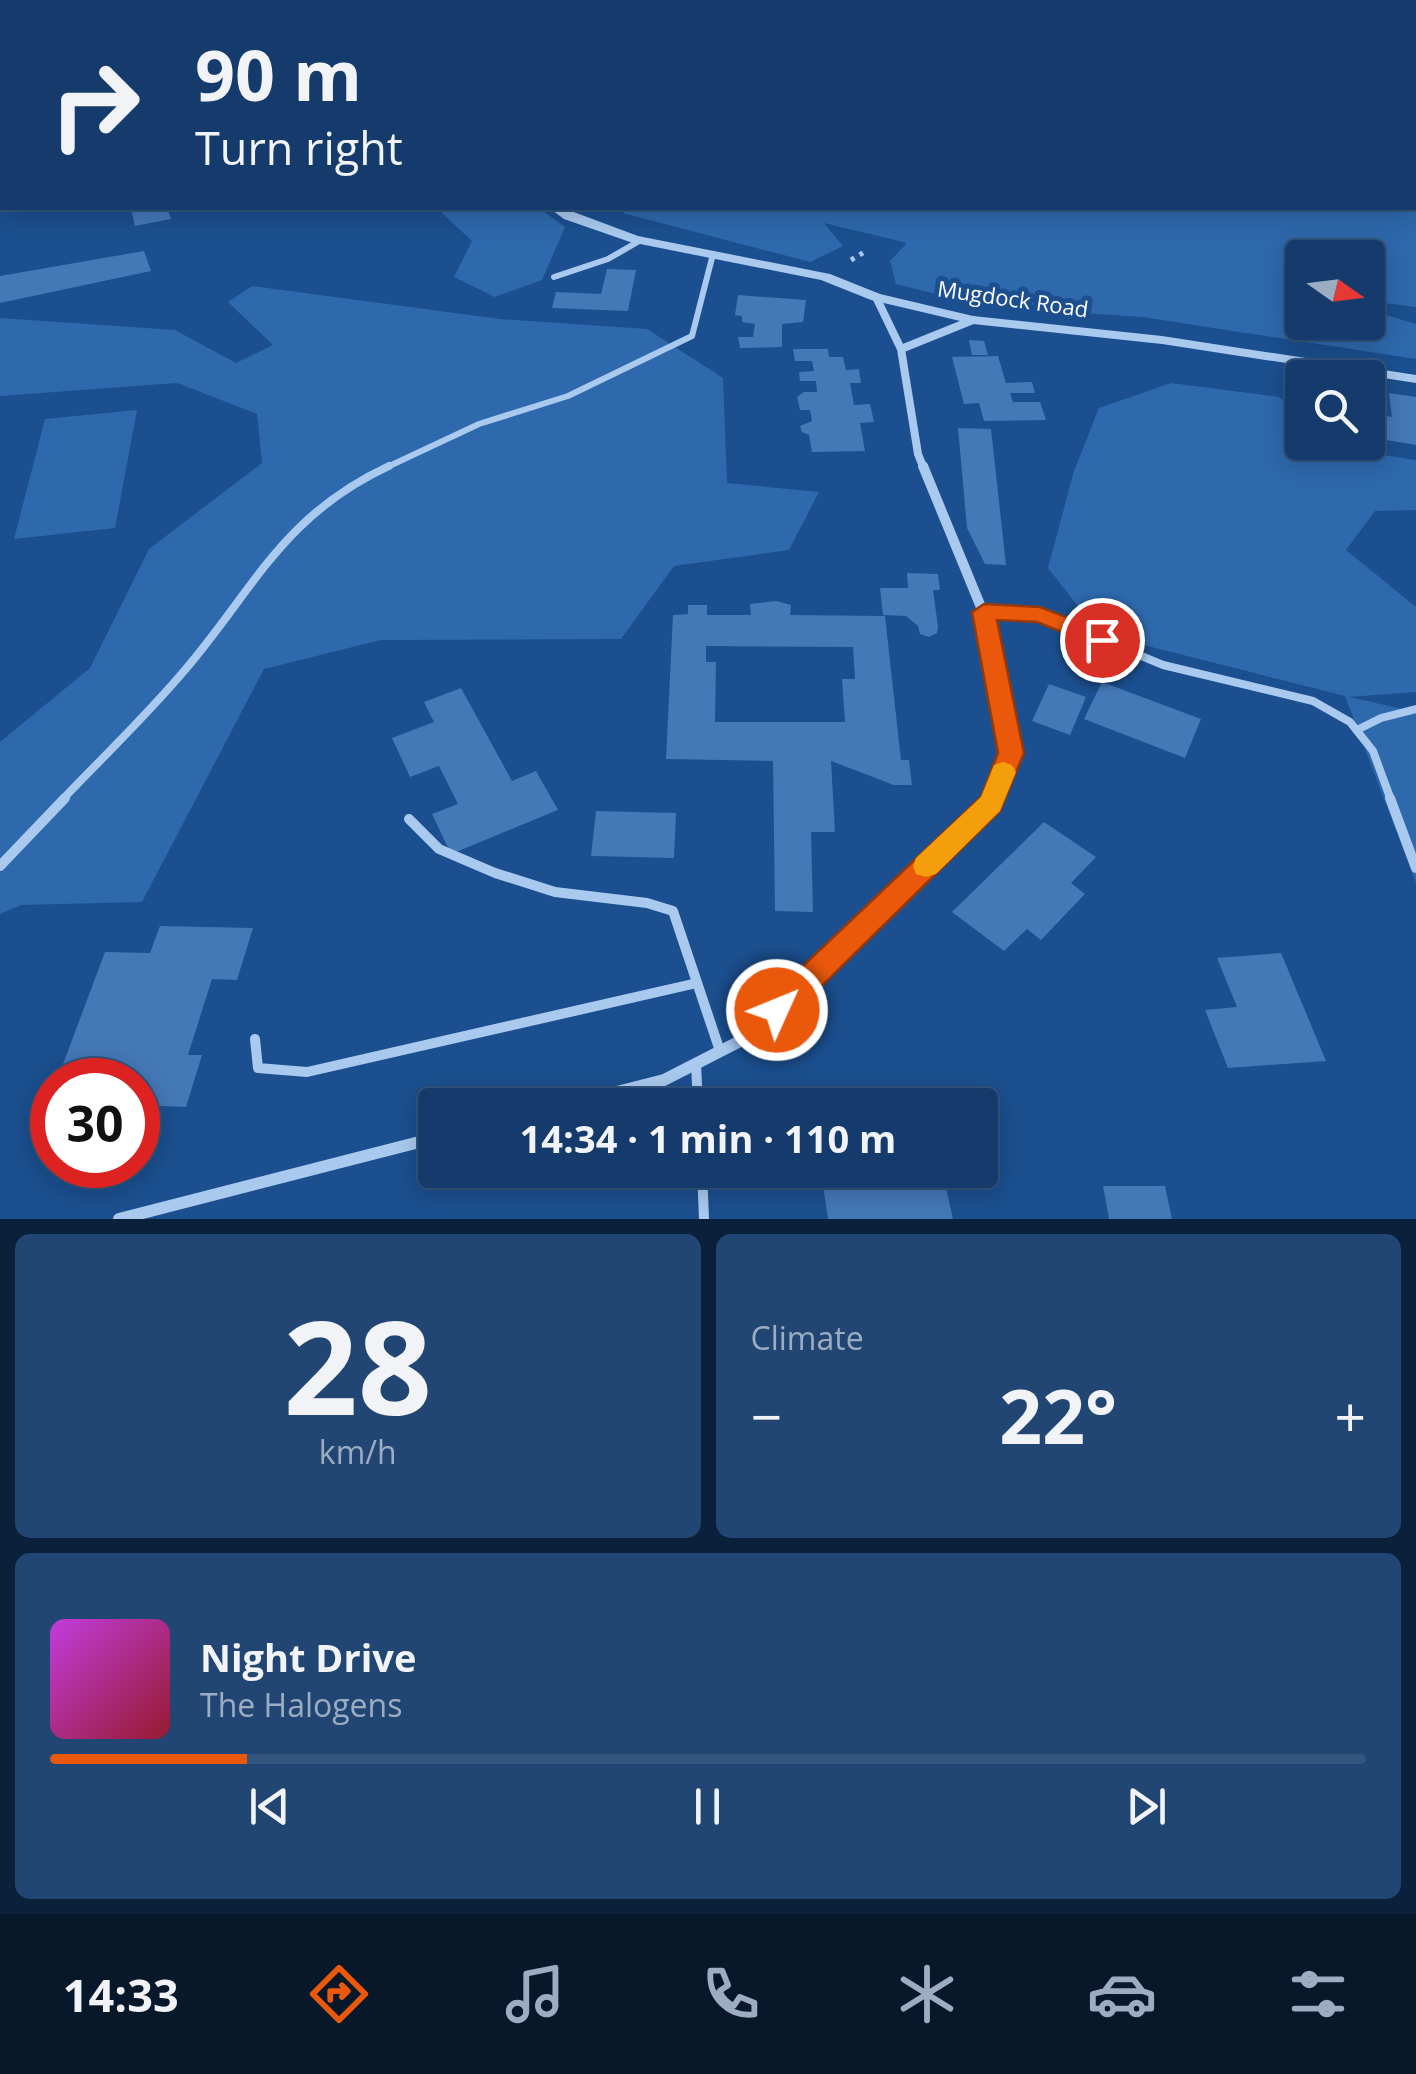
<!DOCTYPE html>
<html lang="en">
<head>
<meta charset="utf-8">
<style>
	:root { --surface:#143b6b; --page:#214673; --text:#f1f3f6; --muted:#9dadc1; --line:#33557e; --accent:#ea580c }
	body { margin:0; font-family:"Open Sans",sans-serif; background:var(--page); color:var(--text); height:100vh; display:flex; flex-direction:column; font-size:38px; white-space:nowrap }
	* { box-sizing:border-box; margin:0 }
	p { font-size:32px; color:var(--muted) }
	.icon { flex:none; width:55px; height:55px; fill:none; stroke:currentColor; stroke-width:2; stroke-linecap:round; stroke-linejoin:round }
	.map { position:relative; height:1219px; overflow:hidden }
	.panel { display:flex; flex-direction:column; gap:15px; padding:15px; background:#0b203b; flex:1 }
	.panel>* { flex:none }
	.hud { position:absolute; left:0px; top:0px; width:1418px; height:210px; box-shadow:0 5px 25px #0003,0 0 0 2px var(--line); background:#143b6b; color:var(--text); overflow:hidden }
	.needle { width:65px; rotate:104deg }
	.controls { position:absolute; left:1285px; top:240px; display:grid; gap:20px }
	.controls a { display:grid; place-items:center; width:100px; height:100px; border-radius:10px; background:var(--surface); box-shadow:0 5px 25px #0003,0 0 0 2px var(--line); font-size:50px }
	.speed { position:absolute; left:30px; top:1058px; display:flex; gap:20px; font-size:50px; font-weight:700; text-align:center }
	.speed>* { display:grid; place-content:center; width:130px; height:130px; border-radius:50%; background:var(--surface); box-shadow:0 5px 25px #0003,0 0 0 2px var(--line); line-height:1 }
	.speed .limit { border:15px solid #d22; background:#fff; color:#111 }
	.pin { position:absolute; display:grid; place-items:center; width:85px; height:85px; color:#fff; margin:-42px; border:5px solid #fff; border-radius:50%; box-shadow:0 2px 10px #0007 }
	.me { position:absolute; width:110px; margin:-55px; rotate:46deg; stroke-linejoin:round; filter:drop-shadow(0 0 8px #0008) }
	.turn { display:flex; align-items:center; gap:35px; height:210px; padding:0 30px; font-size:45px }
	.turn .icon { width:130px; height:130px; stroke-width:2.5 }
	.turn b { display:block; font-size:70px; line-height:85px }
	.big { font-size:75px; font-weight:700; line-height:1.1 }
	.panel .card { flex:1; display:flex; flex-direction:column; justify-content:center; gap:15px; min-width:0; padding:0 35px; border-radius:15px; background:var(--page) }
	.panel .dial { align-items:center; gap:0 }
	.dial b { font-size:130px; line-height:1 }
	.song { display:flex; align-items:center; gap:30px }
	.cover { width:120px; height:120px; border-radius:15px; background:linear-gradient(135deg,hsl(290 70% 55%),hsl(350 70% 35%)) }
	.played { height:10px; border-radius:5px; background:linear-gradient(90deg,var(--accent) 15%,var(--line) 15%) }
	.keys { display:flex; justify-content:space-around; direction:ltr }
	.heat { display:flex; justify-content:space-between; align-items:center; font-size:55px; direction:ltr }
	.panel .tiles { flex:1; display:grid; gap:15px; grid-template-columns:1fr 1fr }
	.card:last-child { grid-column:span 2 }
	.trip { position:absolute; left:418px; top:1088px; width:580px; height:100px; border-radius:10px; background:var(--surface); box-shadow:0 5px 25px #0003,0 0 0 2px var(--line); font-weight:700; line-height:100px; text-align:center }
	.dock { display:flex; height:160px; justify-content:space-around; align-items:center; background:#08182b; color:var(--muted) }
	.dock .icon { width:70px; height:70px }
	.dock .selected { color:var(--accent) }
	.dock b { font-size:45px; color:var(--text) }
	.map>svg:first-child { display:block }
	.green { fill:#2e69ad }
	.building { fill:#4478b7; fill-rule:evenodd }
	.lines { fill:none; stroke-linecap:round; stroke-linejoin:round }
	.path { stroke:#a9c9ee; stroke-width:5; stroke-dasharray:4 6; stroke-linecap:butt }
	.service-far2 { stroke:#a9c9ee; stroke-width:6 }
	.service-far1 { stroke:#a9c9ee; stroke-width:8 }
	.service { stroke:#a9c9ee; stroke-width:10 }
	.minor-far2 { stroke:#a9c9ee; stroke-width:8 }
	.minor-far1 { stroke:#a9c9ee; stroke-width:10 }
	.minor { stroke:#a9c9ee; stroke-width:12 }
	.tertiary { fill:#a9c9ee; fill-rule:evenodd }
	.route { fill:#ea580c; stroke:#983908; stroke-width:2.5 }
	.slow { fill:#f59e0b }
	.labels { text-anchor:middle; dominant-baseline:central; stroke-width:10; stroke-linejoin:round; paint-order:stroke }
	.far-street-label { font-size:22px; fill:#fff; stroke:#1b4f8f }
</style>
</head>
<body>
<div class="map">
<svg width="1416" height="1219" viewBox="0 0 1416 1219">
	<rect width="100%" height="100%" fill="#1b4f8f"/>
	<path class="green" d="M765 0H1416V307L1368 301V258H1302V322H1368V310L1416 324V359L1142 317 987 307 896 284 890 261 907 243 824 223 843 246 810 262 623 213 629 208H1415V2Z
		M443 208H539L565 227 542 280 495 297 454 277 472 241 442 213Z
		M252 286 500 319 647 329 723 378 727 483 819 492 789 550 674 566 621 639 381 640 264 669 142 902 21 905 0 914V742L90 668 149 549 262 463 257 414 177 383 0 396V318L175 330 236 363 273 345 228 302Z
		M1171 383 1279 397 1302 416V442L1335 443 1343 449 1416 460V510L1375 511 1346 550 1416 607V692L1349 697 1416 712V883L1345 696 1100 634 1048 568 1074 471 1099 408Z
		M137 410 115 528 14 539 45 419Z"/>
	<path class="building" d="M139 208H167L171 219 135 226 131 209Z
		M144 251 151 271 0 303V276Z
		M607 269 636 270 628 311 552 308 556 292 601 294Z
		M738 295 806 300 803 322 782 324V347L740 348 738 337H753L755 324 742 322V316L735 315Z
		M969 340 984 341 988 355H972Z
		M793 349H828L829 357H843L846 370 859 369 861 383H850L854 405 870 404 874 422 860 423 865 451 812 452 809 435 802 432 800 426 812 421 810 410H800L797 397 804 392H817L816 381H800L799 372 814 371 812 361H795Z
		M998 356 1006 383 1032 382 1035 393H1010L1013 402H1040L1046 420 984 421 979 403 964 404 952 357Z
		M1389 393 1416 397V445L1368 437V413L1392 417Z
		M958 428 991 429 1006 565 985 564 967 528Z
		M907 573 938 574 940 590H933L938 627 937 633 929 637 920 634 918 626 906 616 883 615 880 588H908Z
		M776 601 791 605 790 615 885 616 901 760H909L912 785H894L831 761 835 832H811L813 912 775 911 773 761 666 759 673 615 688 614V605H707V615H751L750 604ZM706 646 853 647 855 679H842L845 722H715L716 662H706Z
		M1102 682 1201 719 1185 758 1084 719Z
		M1049 684 1086 697 1070 735 1032 721Z
		M461 688 512 781 536 771 558 810 451 854 432 814 458 804 439 766 410 777 392 738 434 722 424 702Z
		M596 811 676 813 674 858 591 856Z
		M1044 822 1096 857 1071 883 1085 894 1041 940 1027 929 1004 951 952 912Z
		M160 926 253 928 237 980 212 979 188 1055H202L186 1107 138 1105V1080H57L105 952 150 953Z
		M1281 953 1326 1061 1228 1068 1205 1010 1237 1007 1217 958Z
		M942 1170 953 1219H828L821 1172Z
		M1103 1186H1165L1172 1219H1109Z"/>
	<g class="lines">
		<path class="path" d="M851 260 866 251"/>
		<path class="service-far2" d="M554 277 608 259 641 240
			M383 469 479 424 568 396 692 336 713 254"/>
		<path class="service-far1" d="M983 612 1040 614 1163 665 1313 701 1350 722 1373 751 1391 800
			M1357 730 1381 718 1416 709
			M62 800C103 757 146 716 184 671 255 588 282 516 389 466"/>
		<path class="service" d="M1390 798 1416 868
			M409 819 439 849 495 873 555 892 647 903 673 911 720 1051
			M0 866 65 798
			M255 1039 258 1068 307 1072 697 983
			M696 1064 698 1105
			M702 1170 704 1219"/>
		<path class="minor-far2" d="M876 297 901 349 918 454 924 469
			M901 349 973 320"/>
		<path class="minor-far1" d="M923 466 983 612 1011 753 992 800"/>
		<path class="minor" d="M566 1105 664 1080 750 1036 993 798
			M119 1219 435 1138"/>
		<path class="tertiary" d="M427 0H437V2H427Z
			M549 208H563L638 236 830 274 880 294 973 316 1162 336 1416 375V383L1162 344 973 324 871 300 821 280 630 242 564 219Z"/>
	</g>
	<path class="route" d="M984 604 1040 607 1110 634 1113 640 1102 648 1037 622 997 620 1024 753 1000 811 787 1020 777 1023 766 1020 762 1010 766 1001 981 797 998 753 972 612Z"/>
	<path class="slow" d="M1003 762 1012 765 1016 772 1000 811 936 874 926 877 916 874 913 866 916 858 981 797 994 765Z"/>
	<g class="labels">
		<g class="far-street-label">
			<text transform="translate(1013 298) rotate(8)">Mugdock Road</text>
		</g>
	</g>
</svg>
<div class="controls">
<a><svg class="needle" viewBox="-14 -14 28 28"><path d="M0-13l5 13h-10z" fill="#e53935"/><path d="M0 13l5-13h-10z" fill="#9dadc1"/></svg></a>
<a><svg class="icon" aria-label="search" viewBox="0 0 24 24"><circle cx="10" cy="10" r="6"/><path d="M15 15l6 6"/></svg></a>
</div>
<div class="speed"><div class="limit">30</div></div>
<div class="pin" style="left:1102px;top:640px;background:#d93025"><svg class="icon" aria-label="arrive" viewBox="0 0 24 24"><path d="M6 21V4h12l-3 4 3 4H6"/></svg></div>
<svg class="me" style="left:777px;top:1010px" viewBox="-20 -20 40 40"><circle r="17" fill="#ea580c" stroke="#fff" stroke-width="3"/><path d="M0-11L8 9 0 5-8 9z" fill="#fff"/></svg>
<div class="trip">14:34 · 1 min · 110 m</div>
<div class="hud">
<div class="turn"><svg class="icon" aria-label="right" viewBox="0 0 24 24"><path d="M7 20v-9h11M14 6l5 5-5 5"/></svg><div><b>90 m</b>Turn right</div></div>
</div>
</div>
<section class="panel">
<div class="tiles">
<div class="card dial"><b>28</b><p>km/h</p></div>
<div class="card"><p>Climate</p>
<div class="heat"><a>−</a><b class="big">22°</b><a>+</a></div>
</div>
<div class="card">
<div class="song"><i class="cover"></i><div><b>Night Drive</b><p>The Halogens</p></div></div>
<div class="played"></div>
<div class="keys"><svg class="icon" aria-label="previous" viewBox="0 0 24 24"><path d="M18 5L8 12l10 7zM5 5v14"/></svg><svg class="icon" aria-label="pause" viewBox="0 0 24 24"><path d="M8 5v14M16 5v14"/></svg><svg class="icon" aria-label="next" viewBox="0 0 24 24"><path d="M6 5l10 7-10 7zM19 5v14"/></svg></div>
</div>
</div>
</section>
<nav class="dock">
<b>14:33</b>
<svg class="icon selected" aria-label="directions" viewBox="0 0 24 24"><path d="M12 3l9 9-9 9-9-9zM9 14v-3h6M13 9l2 2-2 2"/></svg>
<svg class="icon" aria-label="music" viewBox="0 0 24 24"><path d="M9 18V5l10-2v13"/><circle cx="6" cy="18" r="3"/><circle cx="16" cy="16" r="3"/></svg>
<svg class="icon" aria-label="phone" viewBox="0 0 24 24"><path d="M5 4h4l2 5-3 2q2 4 5 5l2-3 5 2v4C11 20 4 13 5 4z"/></svg>
<svg class="icon" aria-label="climate" viewBox="0 0 24 24"><path d="M12 3v18M4 7l16 10M4 17L20 7"/></svg>
<svg class="icon" aria-label="car" viewBox="0 0 24 24"><path d="M5 17H2v-5l4-1 3-4h7l3 4 3 1v5h-3M9 17h6M6 11h13"/><circle cx="7" cy="17" r="2"/><circle cx="17" cy="17" r="2"/></svg>
<svg class="icon" aria-label="filters" viewBox="0 0 24 24"><path d="M4 7h16M4 17h16"/><circle cx="9" cy="7" r="2"/><circle cx="15" cy="17" r="2"/></svg>
</nav>
</body>
</html>
